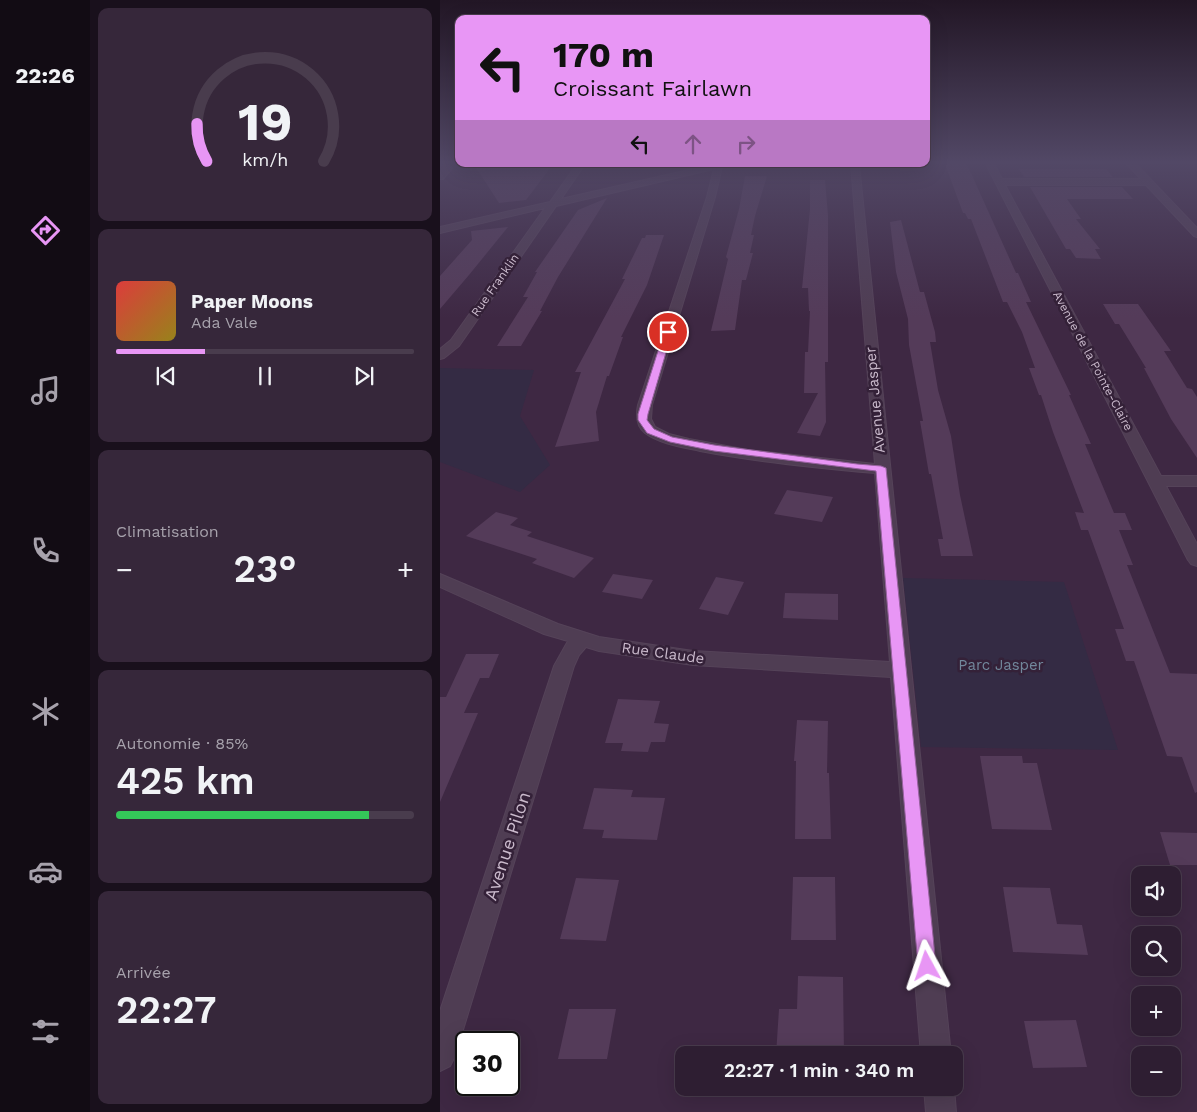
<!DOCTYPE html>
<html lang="fr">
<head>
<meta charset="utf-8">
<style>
	:root { --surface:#2e1e32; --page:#36273a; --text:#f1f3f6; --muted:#a7a2ac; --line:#493c4d; --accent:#e896f5 }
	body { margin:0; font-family:"Work Sans",sans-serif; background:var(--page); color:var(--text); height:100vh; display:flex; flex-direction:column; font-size:19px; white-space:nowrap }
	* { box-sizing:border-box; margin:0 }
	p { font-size:16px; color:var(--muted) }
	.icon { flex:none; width:28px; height:28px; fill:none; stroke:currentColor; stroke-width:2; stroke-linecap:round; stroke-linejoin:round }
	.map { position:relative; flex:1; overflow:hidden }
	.details { display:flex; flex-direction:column; gap:8px; padding:8px; background:#19101c; width:350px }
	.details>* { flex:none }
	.guide { position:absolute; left:15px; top:15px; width:475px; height:152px; border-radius:10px; box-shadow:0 5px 20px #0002,0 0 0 1px var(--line); background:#e896f5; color:#111; overflow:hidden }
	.fabs { position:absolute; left:691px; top:866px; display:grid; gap:10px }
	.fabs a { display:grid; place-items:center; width:50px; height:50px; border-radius:10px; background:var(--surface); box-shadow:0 5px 20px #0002,0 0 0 1px var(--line); font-size:25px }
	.speed { position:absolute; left:15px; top:1031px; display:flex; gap:10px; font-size:25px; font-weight:700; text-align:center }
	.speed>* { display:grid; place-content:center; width:65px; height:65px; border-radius:50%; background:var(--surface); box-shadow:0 5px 20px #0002,0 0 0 1px var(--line); line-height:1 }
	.speed .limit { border:2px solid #111; border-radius:8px; background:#fff; color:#111 }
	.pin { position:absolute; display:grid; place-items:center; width:42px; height:42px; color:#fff; margin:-21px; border:2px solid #fff; border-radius:50%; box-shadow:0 1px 5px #0007 }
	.me { position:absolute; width:55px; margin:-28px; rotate:355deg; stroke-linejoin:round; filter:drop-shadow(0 0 4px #0008) }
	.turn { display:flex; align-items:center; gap:18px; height:105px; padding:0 15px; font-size:22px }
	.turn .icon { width:65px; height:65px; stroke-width:2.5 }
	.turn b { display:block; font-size:35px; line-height:42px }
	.lanes { display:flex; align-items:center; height:48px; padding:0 15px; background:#0003; justify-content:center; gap:25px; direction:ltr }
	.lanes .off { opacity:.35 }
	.big { font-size:38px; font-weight:600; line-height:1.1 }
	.details .widget { flex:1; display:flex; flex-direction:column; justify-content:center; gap:8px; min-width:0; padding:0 18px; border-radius:10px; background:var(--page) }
	.details .dial { align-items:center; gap:0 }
	.dial svg { height:130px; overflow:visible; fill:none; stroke:var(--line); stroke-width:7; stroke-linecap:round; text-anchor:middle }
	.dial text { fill:var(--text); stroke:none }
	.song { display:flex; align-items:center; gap:15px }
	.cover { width:60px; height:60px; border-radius:8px; background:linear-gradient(135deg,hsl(0 70% 55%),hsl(50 70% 35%)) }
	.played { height:5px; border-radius:2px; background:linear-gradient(90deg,var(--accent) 30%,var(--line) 30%) }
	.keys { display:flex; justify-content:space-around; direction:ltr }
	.heat { display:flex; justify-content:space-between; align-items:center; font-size:28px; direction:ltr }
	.charge { height:8px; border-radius:4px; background:linear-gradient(90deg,#34c759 85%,var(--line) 0) }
	.trip { position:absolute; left:235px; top:1046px; width:288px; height:50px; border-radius:10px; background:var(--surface); box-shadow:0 5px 20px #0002,0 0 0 1px var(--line); font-weight:600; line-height:50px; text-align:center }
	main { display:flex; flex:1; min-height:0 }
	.tabs { display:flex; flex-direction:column; width:90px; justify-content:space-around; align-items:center; background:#120c14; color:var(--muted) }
	.tabs .icon { width:35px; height:35px }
	.tabs .on { color:var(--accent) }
	.tabs b { font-size:22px; color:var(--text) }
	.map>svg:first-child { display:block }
	.green { fill:#342b44 }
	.building { fill:#543b59 }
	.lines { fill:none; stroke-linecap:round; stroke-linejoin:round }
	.street-casing { stroke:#554359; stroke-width:2 }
	.street { fill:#4f3d53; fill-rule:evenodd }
	.route { fill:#e896f5; stroke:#97629f }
	.labels { text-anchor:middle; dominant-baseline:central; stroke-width:5; stroke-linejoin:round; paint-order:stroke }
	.far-street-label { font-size:12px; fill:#cabacc; stroke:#342138 }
	.street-label { font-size:15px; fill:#cabacc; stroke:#342138 }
	.park-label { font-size:15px; fill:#72889c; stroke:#342138 }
	.near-street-label { font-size:18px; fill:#cabacc; stroke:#342138 }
</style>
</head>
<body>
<main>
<nav class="tabs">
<b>22:26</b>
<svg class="icon on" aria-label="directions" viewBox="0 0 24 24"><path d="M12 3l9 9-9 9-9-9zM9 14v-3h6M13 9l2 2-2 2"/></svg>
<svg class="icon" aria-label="music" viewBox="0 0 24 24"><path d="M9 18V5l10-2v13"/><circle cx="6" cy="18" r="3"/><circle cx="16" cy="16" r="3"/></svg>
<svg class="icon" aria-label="phone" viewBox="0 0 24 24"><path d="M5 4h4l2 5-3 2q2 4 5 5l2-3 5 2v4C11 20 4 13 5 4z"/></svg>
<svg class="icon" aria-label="climate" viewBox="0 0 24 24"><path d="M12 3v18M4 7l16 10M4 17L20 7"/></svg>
<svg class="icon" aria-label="car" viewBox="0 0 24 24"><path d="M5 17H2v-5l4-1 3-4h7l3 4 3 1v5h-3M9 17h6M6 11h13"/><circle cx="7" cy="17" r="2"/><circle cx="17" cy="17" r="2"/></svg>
<svg class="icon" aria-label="filters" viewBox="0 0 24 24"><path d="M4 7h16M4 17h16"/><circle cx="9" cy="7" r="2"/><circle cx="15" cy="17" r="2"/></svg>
</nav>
<section class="details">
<div class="widget dial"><svg viewBox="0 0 100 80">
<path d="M14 69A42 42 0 1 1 86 69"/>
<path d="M14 69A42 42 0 0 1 8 46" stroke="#e896f5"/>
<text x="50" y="56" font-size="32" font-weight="700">19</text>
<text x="50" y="72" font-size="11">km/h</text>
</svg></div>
<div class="widget">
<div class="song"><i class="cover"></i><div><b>Paper Moons</b><p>Ada Vale</p></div></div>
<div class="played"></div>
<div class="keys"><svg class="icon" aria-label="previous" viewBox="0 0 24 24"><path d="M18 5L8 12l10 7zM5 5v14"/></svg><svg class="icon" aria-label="pause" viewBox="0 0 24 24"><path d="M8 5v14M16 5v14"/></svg><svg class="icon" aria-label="next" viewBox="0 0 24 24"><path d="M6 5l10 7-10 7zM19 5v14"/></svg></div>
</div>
<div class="widget"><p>Climatisation</p>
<div class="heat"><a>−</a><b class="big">23°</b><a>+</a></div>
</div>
<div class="widget"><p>Autonomie · 85%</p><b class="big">425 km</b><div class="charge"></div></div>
<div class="widget"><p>Arrivée</p><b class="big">22:27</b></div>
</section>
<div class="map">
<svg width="757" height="1112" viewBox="0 0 757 1112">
	<rect width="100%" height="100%" fill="#3e2843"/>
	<path class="green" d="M0 368 94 370 80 416 110 465 80 492 0 462Z
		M463 578 624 582 678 750 481 747Z"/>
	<path class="building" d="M505 164H526L531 173 576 273H578L591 302H586L631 395H629L651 444H645L674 513H685L692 530H679L693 565H687L730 673 757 674V792L755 793 742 757 727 756 694 661H686L675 629H684L648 530H641L635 512 644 513 613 432 601 395H599L589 368H595L582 332 567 302H563L531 219H528L525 213H523Z
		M35 166 111 167 86 200 59 203Z
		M579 169H666L673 177H584Z
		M305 176H327L315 216 311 235H314L310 253H313L306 280H302L295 330 271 331 288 259 286 257 299 209Z
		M370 180H385L388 215V362H385L386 422 380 436 357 433 378 393H364L365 352H368L370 311H369L368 288H362L370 209Z
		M590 187H682L693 199H627L641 219H636L660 249H655L661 259 636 258 630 249H626Z
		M167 198 118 277 100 311H102L81 346H57L88 297H83L97 272H95L138 210Z
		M461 220 480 292H484L495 332 496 342H490L498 390 511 436 520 495 533 556H501L498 539H503L491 474H489L480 421H483L469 345 468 319 456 272 450 222Z
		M68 227 29 275 0 309V276L32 240 31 231Z
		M206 235H224L207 285 181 337H183L169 376H167L156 412 159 441 115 447 141 372H135L185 279H182L202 238H205Z
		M663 304H698L731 351H724L747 388 752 389 757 397V458L731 419 704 368H706L679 324H675Z
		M347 490 393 497 382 522 334 514Z
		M56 512 78 518 70 525 92 532 87 536 154 558 134 578 92 563 97 559 26 536Z
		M173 574 213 580 202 599 162 592Z
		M276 577 304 582 288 615 259 609Z
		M345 593 398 594V620L343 618Z
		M26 654H59L49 678H40L24 713H38L0 802V697H6Z
		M178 699 220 701 214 723 229 724 225 742H211L208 752 181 751 183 743H165Z
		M357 720 388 721 387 773H389L391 839H355L356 761H354Z
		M540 756H582L583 763H597L612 830 552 829Z
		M154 788 193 790 191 797 225 798 217 840 162 838 164 830 143 829Z
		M720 832 757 833V865H730Z
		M353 877H395L396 940H351Z
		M136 878 179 880 166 941 120 939Z
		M563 887 610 888 617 924 642 925 648 955 573 952Z
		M358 976 403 977 404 1055H336L339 1009H357Z
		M129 1009H176L167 1059H118Z
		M636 1020 647 1067 593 1068 584 1021Z"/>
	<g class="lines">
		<g class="street-casing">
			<path id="street" d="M0 162 12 168 3 179H0V172L3 169 0 167Z
				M545 162H553L562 179H701L685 162H694L757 228V237L754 236 706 185H565L721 476H757V486H726L757 544V566L751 564 748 560Z
				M137 164H145L121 199 275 164H289L282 167 275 197 212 405 211 419 215 427 229 434 249 439 308 450 435 464 411 164H419L511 1055H481L451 677 253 665 159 651 146 647 139 655 134 666 15 1056 10 1066 0 1071V1011L114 666 128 641 104 634 0 587V574L118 624 159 637 253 651 450 662 435 473C377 468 317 462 260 451 242 447 220 444 205 433 196 426 196 415 198 405L267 197 274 169 116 206 19 346 4 358 0 359V349L11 340 105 208 0 233V227L110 202Z
				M514 1087 516 1112H486L484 1088Z"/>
		</g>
		<use href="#street" class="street"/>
	</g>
	<linearGradient id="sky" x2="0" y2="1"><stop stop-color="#221625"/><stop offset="0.51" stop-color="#524866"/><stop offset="1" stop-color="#524866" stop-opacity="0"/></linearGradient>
	<rect width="757" height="318" fill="url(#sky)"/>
	<path class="route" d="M228 330 232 332 208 414 207 420 214 429 232 437 274 445 417 464 441 466 446 468 496 966 494 973 487 975 481 973 478 966 436 471 274 451 230 442 207 433 198 420V414L224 332Z"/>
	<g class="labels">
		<g class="far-street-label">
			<text transform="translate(55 285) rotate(-55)">Rue Franklin</text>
			<text transform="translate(653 361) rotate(62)">Avenue de la Pointe-Claire</text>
		</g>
		<g class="street-label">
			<text transform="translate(435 400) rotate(-95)">Avenue Jasper</text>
			<text transform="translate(223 653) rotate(8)">Rue Claude</text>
		</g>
		<g class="park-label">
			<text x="561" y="665">Parc Jasper</text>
		</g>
		<g class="near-street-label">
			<text transform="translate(67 846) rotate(-72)">Avenue Pilon</text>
		</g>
	</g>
</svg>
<div class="fabs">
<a><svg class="icon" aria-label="sound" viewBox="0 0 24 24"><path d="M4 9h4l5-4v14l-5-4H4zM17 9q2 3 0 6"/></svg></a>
<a><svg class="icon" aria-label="search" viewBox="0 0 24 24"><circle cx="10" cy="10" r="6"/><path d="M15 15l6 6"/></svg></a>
<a>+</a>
<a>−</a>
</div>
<div class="speed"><div class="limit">30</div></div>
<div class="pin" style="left:228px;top:332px;background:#d93025"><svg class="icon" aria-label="arrive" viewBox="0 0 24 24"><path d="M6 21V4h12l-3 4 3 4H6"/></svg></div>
<svg class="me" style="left:487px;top:966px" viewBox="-20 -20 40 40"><path d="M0-17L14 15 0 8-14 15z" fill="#e896f5" stroke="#fff" stroke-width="4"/></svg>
<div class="trip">22:27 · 1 min · 340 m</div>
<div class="guide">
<div class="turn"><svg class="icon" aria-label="left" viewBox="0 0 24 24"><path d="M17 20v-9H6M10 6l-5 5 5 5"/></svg><div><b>170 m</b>Croissant Fairlawn</div></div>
<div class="lanes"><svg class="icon" aria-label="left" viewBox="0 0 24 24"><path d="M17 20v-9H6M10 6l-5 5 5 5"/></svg><svg class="icon off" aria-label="ahead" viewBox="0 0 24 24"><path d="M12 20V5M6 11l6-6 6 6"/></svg><svg class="icon off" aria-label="right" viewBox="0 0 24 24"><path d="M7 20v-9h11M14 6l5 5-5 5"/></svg></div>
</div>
</div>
</main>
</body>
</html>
